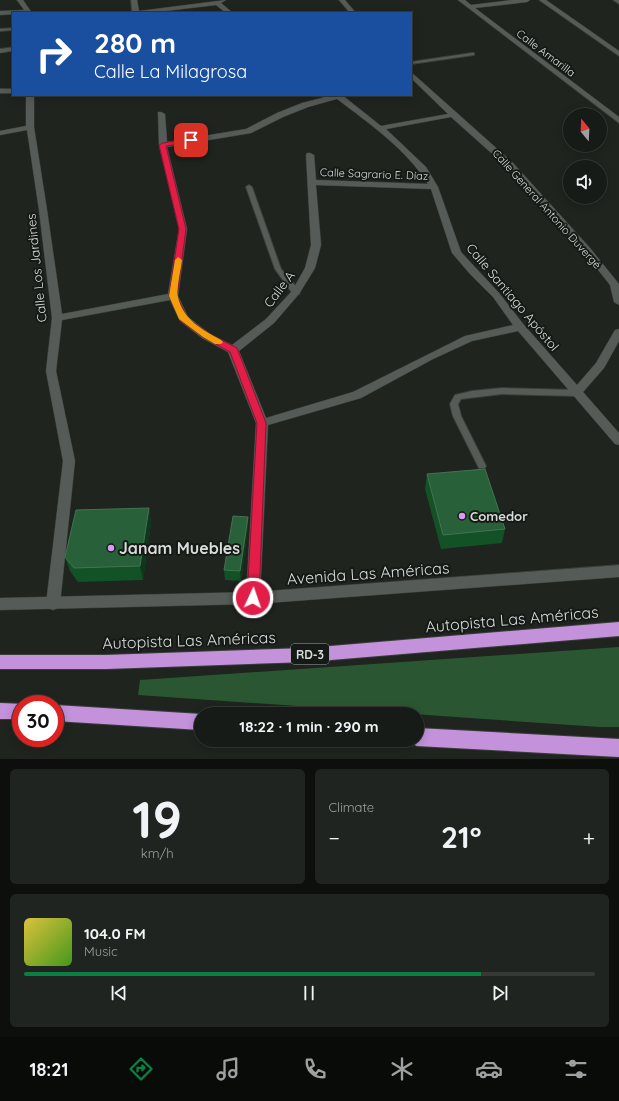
<!DOCTYPE html>
<html lang="en">
<head>
<meta charset="utf-8">
<style>
	:root { --surface:#171b17; --page:#202420; --text:#f1f3f6; --muted:#9ea1a1; --line:#363936; --accent:#0b8043 }
	body { margin:0; font-family:Quicksand,sans-serif; background:var(--page); color:var(--text); height:100vh; display:flex; flex-direction:column; font-size:15px; white-space:nowrap }
	* { box-sizing:border-box; margin:0 }
	p { font-size:13px; color:var(--muted) }
	.icon { flex:none; width:22px; height:22px; fill:none; stroke:currentColor; stroke-width:2; stroke-linecap:round; stroke-linejoin:round }
	.map { position:relative; height:759px; overflow:hidden }
	.panel { display:flex; flex-direction:column; gap:10px; padding:10px; background:#0d0f0d; flex:1 }
	.panel>* { flex:none }
	.guide { position:absolute; left:12px; top:12px; width:400px; height:84px; border-radius:0px; box-shadow:0 2px 10px #0003,0 0 0 1px var(--line); background:#1a4fa0; color:#fff; overflow:hidden }
	.needle { width:26px; rotate:342deg }
	.controls { position:absolute; left:563px; top:108px; display:grid; gap:8px }
	.controls a { display:grid; place-items:center; width:44px; height:44px; border-radius:50%; background:var(--surface); box-shadow:0 2px 10px #0003,0 0 0 1px var(--line); font-size:20px }
	.speed { position:absolute; left:12px; top:695px; display:flex; gap:8px; font-size:20px; font-weight:700; text-align:center }
	.speed>* { display:grid; place-content:center; width:52px; height:52px; border-radius:50%; background:var(--surface); box-shadow:0 2px 10px #0003,0 0 0 1px var(--line); line-height:1 }
	.speed .limit { border:6px solid #d22; background:#fff; color:#111 }
	.pin { position:absolute; display:grid; place-items:center; width:34px; height:34px; color:#fff; margin:-17px; border-radius:8px; box-shadow:0 2px 6px #0006 }
	.me { position:absolute; width:44px; margin:-22px; rotate:3deg; stroke-linejoin:round; filter:drop-shadow(0 0 3px #0008) }
	.turn { display:flex; align-items:center; gap:14px; height:84px; padding:0 16px; font-size:18px }
	.turn .icon { width:52px; height:52px; stroke-width:2.5 }
	.turn b { display:block; font-size:28px; line-height:34px }
	.big { font-size:30px; font-weight:700; line-height:1.1 }
	.panel .tile { flex:1; display:flex; flex-direction:column; justify-content:center; gap:6px; min-width:0; padding:0 14px; border-radius:6px; background:var(--page) }
	.panel .dial { align-items:center; gap:0 }
	.dial b { font-size:52px; line-height:1 }
	.song { display:flex; align-items:center; gap:12px }
	.cover { width:48px; height:48px; border-radius:6px; background:linear-gradient(135deg,hsl(50 70% 55%),hsl(100 70% 35%)) }
	.played { height:4px; border-radius:2px; background:linear-gradient(90deg,var(--accent) 80%,var(--line) 80%) }
	.keys { display:flex; justify-content:space-around; direction:ltr }
	.heat { display:flex; justify-content:space-between; align-items:center; font-size:22px; direction:ltr }
	.panel .tiles { flex:1; display:grid; gap:10px; grid-template-columns:1fr 1fr }
	.tile:last-child { grid-column:span 2 }
	.trip { position:absolute; left:194px; top:707px; width:230px; height:40px; border-radius:20px; background:var(--surface); box-shadow:0 2px 10px #0003,0 0 0 1px var(--line); font-weight:700; line-height:40px; text-align:center }
	.dock { display:flex; height:64px; justify-content:space-around; align-items:center; background:#090b09; color:var(--muted) }
	.dock .icon { width:28px; height:28px }
	.dock .current { color:var(--accent) }
	.dock b { font-size:18px; color:var(--text) }
	.map>svg:first-child { display:block }
	.green { fill:#2a5731 }
	.lines { fill:none; stroke-linecap:round; stroke-linejoin:round }
	.service-casing { stroke:#3b3f3b; stroke-width:2 }
	.minor-casing { stroke:#3b3f3b; stroke-width:1 }
	.secondary-casing { stroke:#3b3f3b; stroke-width:1 }
	.motorway-casing { stroke:#3b3f3b; stroke-width:2 }
	.service { fill:#555b56; fill-rule:evenodd }
	.minor { fill:#555b56; fill-rule:evenodd }
	.secondary { fill:#555b56; fill-rule:evenodd }
	.motorway { fill:#c392db; fill-rule:evenodd }
	.wall { fill:#135126 }
	.shaded-wall { fill:#0f381b }
	.building { fill:#286039; stroke:#447352 }
	.route { fill:#e11d48; stroke:#92132f }
	.slow { fill:#f59e0b }
	.poi-dot { fill:#d99af7; stroke:#151a16; stroke-width:1.5 }
	.labels { text-anchor:middle; dominant-baseline:central; stroke-width:4; stroke-linejoin:round; paint-order:stroke }
	.far-street-label { font-size:11px; fill:#d9ddda; stroke:#151a16 }
	.shield { fill:#151a16; stroke:#9ea29f; stroke-width:1 }
	.shield-label { font-size:12px; font-weight:bold; fill:#d9ddda }
	.street-label { font-size:13px; fill:#d9ddda; stroke:#151a16 }
	.poi-label { font-size:13px; font-weight:bold; fill:#d9ddda; stroke:#151a16; text-anchor:start }
	.near-poi-label { font-size:16px; font-weight:bold; fill:#d9ddda; stroke:#151a16; text-anchor:start }
	.near-street-label { font-size:16px; fill:#d9ddda; stroke:#151a16 }
</style>
</head>
<body>
<div class="map">
<svg width="619" height="759" viewBox="0 0 619 759">
	<rect width="100%" height="100%" fill="#1f241f"/>
	<path class="green" d="M619 647V727H600L138 695 140 680Z"/>
	<g class="lines">
		<g class="service-casing">
			<path id="service" d="M13 28V30L0 31V29Z
				M472 53H474V55L411 64V62Z
				M0 89H13V93H0Z
				M249 185 252 187 281 269 299 290 300 292 299 294H293L275 269 246 187Z
				M502 388 576 390 580 393 576 396 502 394 461 399 458 404 461 416 486 466 485 468H479L453 416 450 404 455 395 472 391Z"/>
		</g>
		<g class="minor-casing">
			<path id="minor" d="M17 0H23L32 13 0 15V11L24 10Z
				M131 0H137L139 11 226 0 221 3 233 13H226L216 5 149 13H132Z
				M339 0H345L356 13H350Z
				M458 0H465L471 5 513 0H530L527 2 475 8 619 117V123Z
				M539 0H546L619 51V56Z
				M613 0H619V4Z
				M13 47V51L0 53V49Z
				M411 72 513 163 590 248 619 284V305L614 302 610 285 584 252 507 167 451 117 386 129 426 167 438 187 461 252 499 293 524 325 577 385 596 363 615 330 619 329V341L604 368 583 392 619 433V445L615 444 518 331 472 341 433 359 361 398 268 425 260 598 258 602 253 604 248 602 246 598 256 423 228 352 202 338 180 321 170 300 62 320 56 371 75 461 60 604 58 608 53 610 48 608 46 604 63 461 46 371 52 318 39 210 27 130 0 135V131L26 126V95H34V127L47 210 62 314 168 294 179 229 159 145 158 112H161L165 114 167 142 246 129 277 113 302 103 333 95H342L381 126 448 114 411 78ZM337 99C369 123 407 150 428 184L316 180 314 155 310 153H307L306 155 311 245 305 268 292 291 266 319 232 345 210 334 188 317 178 296 187 229 167 147 251 133 283 117 308 107ZM316 185 431 189 452 253 470 274 493 297 513 325 465 336 353 392 266 418 239 351 274 323 299 294 315 268 321 245Z"/>
		</g>
		<g class="secondary-casing">
			<path id="secondary" d="M619 565V577L253 604 0 610V598L253 592Z"/>
		</g>
		<g class="motorway-casing">
			<path id="motorway" d="M619 622V636L307 662 106 669H0V655H106L307 648Z
				M0 703 24 704H21V719H0Z
				M55 705 201 714V730L55 721Z
				M417 728 619 739V757L417 746 411 743 410 740H417Z"/>
		</g>
		<use href="#service" class="service"/>
		<use href="#minor" class="minor"/>
		<use href="#secondary" class="secondary"/>
		<use href="#motorway" class="motorway"/>
	</g>
	<path class="wall" d="M427 474 505 529 502 543 441 549 425 489Z
		M149 508 151 523 143 580 78 582 70 571 65 557Z
		M248 517V527L241 581 225 580 224 570Z"/>
	<path class="shaded-wall" d="M149 508 151 523 143 580 140 566Z
		M248 517V527L241 581 240 571Z"/>
	<path class="building" d="M485 469 505 529 443 535 427 474Z
		M149 508 140 566 74 568 65 557 76 510Z
		M233 516 248 517 240 571 224 570Z"/>
	<path class="route" d="M191 138 193 139V142L166 146 186 229 177 296 187 318 209 334 237 348 266 423 259 598 257 602 253 603 249 602 247 598 257 423 230 352 203 337 181 321 169 296 179 229 159 145 163 143Z"/>
	<path class="slow" d="M178 257 182 260C181 269 176 289 178 297 183 320 203 330 221 340L223 342 221 344H215L203 337 179 319 169 296 175 260Z"/>
	<g class="poi-dot">
		<circle cx="462" cy="516" r="4"/>
		<circle cx="111" cy="548" r="4"/>
	</g>
	<g class="labels">
		<g class="far-street-label">
			<text transform="translate(546 53) rotate(37)">Calle Amarilla</text>
			<text transform="translate(374 174) rotate(2)">Calle Sagrario E. Díaz</text>
			<text transform="translate(547 209) rotate(48)">Calle General Antonio Duvergé</text>
		</g>
		<rect class="shield" x="291" y="644" width="38" height="20" rx="3"/>
		<g class="shield-label">
			<text x="310" y="654">RD-3</text>
		</g>
		<g class="street-label">
			<text transform="translate(36 268) rotate(-96)">Calle Los Jardines</text>
			<text transform="translate(279 289) rotate(-53)">Calle A</text>
			<text transform="translate(513 297) rotate(50)">Calle Santiago Apóstol</text>
		</g>
		<g class="poi-label">
			<text x="470" y="516">Comedor</text>
		</g>
		<g class="near-poi-label">
			<text x="119" y="548">Janam Muebles</text>
		</g>
		<g class="near-street-label">
			<text transform="translate(368 573) rotate(-4)">Avenida Las Américas</text>
			<text transform="translate(512 619) rotate(-5)">Autopista Las Américas</text>
			<text transform="translate(189 640) rotate(-2)">Autopista Las Américas</text>
		</g>
	</g>
</svg>
<div class="controls">
<a><svg class="needle" viewBox="-14 -14 28 28"><path d="M0-13l5 13h-10z" fill="#e53935"/><path d="M0 13l5-13h-10z" fill="#9ea1a1"/></svg></a>
<a><svg class="icon" aria-label="sound" viewBox="0 0 24 24"><path d="M4 9h4l5-4v14l-5-4H4zM17 9q2 3 0 6"/></svg></a>
</div>
<div class="speed"><div class="limit">30</div></div>
<div class="pin" style="left:191px;top:140px;background:#d93025"><svg class="icon" aria-label="arrive" viewBox="0 0 24 24"><path d="M6 21V4h12l-3 4 3 4H6"/></svg></div>
<svg class="me" style="left:253px;top:598px" viewBox="-20 -20 40 40"><circle r="17" fill="#e11d48" stroke="#fff" stroke-width="3"/><path d="M0-11L8 9 0 5-8 9z" fill="#fff"/></svg>
<div class="trip">18:22 · 1 min · 290 m</div>
<div class="guide">
<div class="turn"><svg class="icon" aria-label="right" viewBox="0 0 24 24"><path d="M7 20v-9h11M14 6l5 5-5 5"/></svg><div><b>280 m</b>Calle La Milagrosa</div></div>
</div>
</div>
<section class="panel">
<div class="tiles">
<div class="tile dial"><b>19</b><p>km/h</p></div>
<div class="tile"><p>Climate</p>
<div class="heat"><a>−</a><b class="big">21°</b><a>+</a></div>
</div>
<div class="tile">
<div class="song"><i class="cover"></i><div><b>104.0 FM</b><p>Music</p></div></div>
<div class="played"></div>
<div class="keys"><svg class="icon" aria-label="previous" viewBox="0 0 24 24"><path d="M18 5L8 12l10 7zM5 5v14"/></svg><svg class="icon" aria-label="pause" viewBox="0 0 24 24"><path d="M8 5v14M16 5v14"/></svg><svg class="icon" aria-label="next" viewBox="0 0 24 24"><path d="M6 5l10 7-10 7zM19 5v14"/></svg></div>
</div>
</div>
</section>
<nav class="dock">
<b>18:21</b>
<svg class="icon current" aria-label="directions" viewBox="0 0 24 24"><path d="M12 3l9 9-9 9-9-9zM9 14v-3h6M13 9l2 2-2 2"/></svg>
<svg class="icon" aria-label="music" viewBox="0 0 24 24"><path d="M9 18V5l10-2v13"/><circle cx="6" cy="18" r="3"/><circle cx="16" cy="16" r="3"/></svg>
<svg class="icon" aria-label="phone" viewBox="0 0 24 24"><path d="M5 4h4l2 5-3 2q2 4 5 5l2-3 5 2v4C11 20 4 13 5 4z"/></svg>
<svg class="icon" aria-label="climate" viewBox="0 0 24 24"><path d="M12 3v18M4 7l16 10M4 17L20 7"/></svg>
<svg class="icon" aria-label="car" viewBox="0 0 24 24"><path d="M5 17H2v-5l4-1 3-4h7l3 4 3 1v5h-3M9 17h6M6 11h13"/><circle cx="7" cy="17" r="2"/><circle cx="17" cy="17" r="2"/></svg>
<svg class="icon" aria-label="filters" viewBox="0 0 24 24"><path d="M4 7h16M4 17h16"/><circle cx="9" cy="7" r="2"/><circle cx="15" cy="17" r="2"/></svg>
</nav>
</body>
</html>
